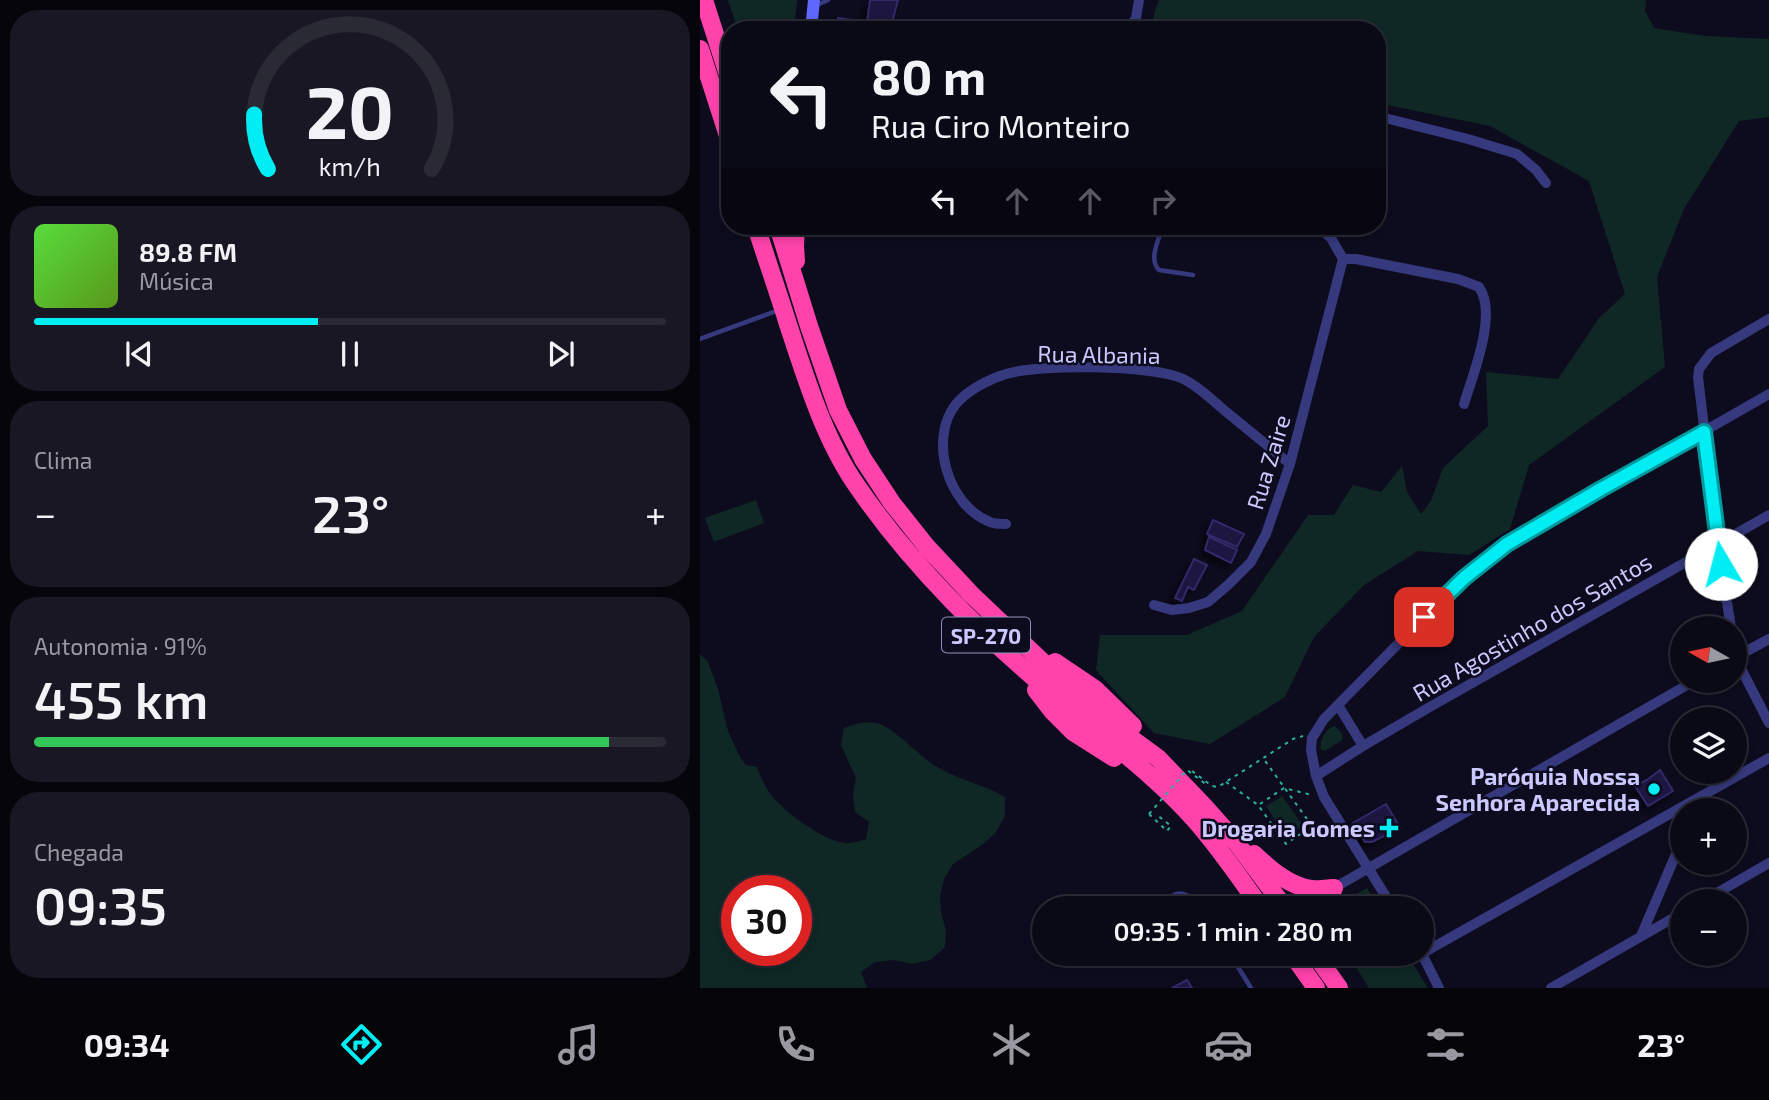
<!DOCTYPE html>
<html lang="pt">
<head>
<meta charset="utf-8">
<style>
	:root { --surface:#0a0916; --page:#181723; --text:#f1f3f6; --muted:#999aa1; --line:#2a2a35; --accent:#00edf3 }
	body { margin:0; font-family:"Exo 2",sans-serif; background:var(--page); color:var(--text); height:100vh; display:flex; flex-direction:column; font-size:26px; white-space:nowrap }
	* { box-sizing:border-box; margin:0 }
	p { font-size:23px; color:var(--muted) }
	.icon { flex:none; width:38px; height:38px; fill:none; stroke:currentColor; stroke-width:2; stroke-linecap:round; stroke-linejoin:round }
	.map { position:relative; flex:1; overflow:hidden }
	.drawer { display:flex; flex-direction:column; gap:10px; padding:10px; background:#06050c; width:700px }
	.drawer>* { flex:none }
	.banner { position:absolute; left:21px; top:21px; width:665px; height:214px; border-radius:28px; box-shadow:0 4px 10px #0003,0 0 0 2px var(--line); background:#0a0916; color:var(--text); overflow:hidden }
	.needle { width:46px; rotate:279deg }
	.fabs { position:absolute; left:970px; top:616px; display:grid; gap:14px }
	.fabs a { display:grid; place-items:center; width:77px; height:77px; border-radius:50%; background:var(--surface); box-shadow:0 4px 10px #0003,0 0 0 2px var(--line); font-size:35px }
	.speed { position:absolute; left:21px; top:875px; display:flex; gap:14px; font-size:35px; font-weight:700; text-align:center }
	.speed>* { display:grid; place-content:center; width:91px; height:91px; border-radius:50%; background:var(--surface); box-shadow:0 4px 10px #0003,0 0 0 2px var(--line); line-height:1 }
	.speed .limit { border:10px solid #d22; background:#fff; color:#111 }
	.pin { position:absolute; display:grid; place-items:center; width:60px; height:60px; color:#fff; margin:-30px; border-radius:14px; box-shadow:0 4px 10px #0006 }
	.me { position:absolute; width:77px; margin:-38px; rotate:352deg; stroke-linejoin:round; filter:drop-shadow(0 0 5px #0008) }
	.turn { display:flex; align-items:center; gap:24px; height:147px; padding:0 35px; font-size:32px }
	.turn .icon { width:91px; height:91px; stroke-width:2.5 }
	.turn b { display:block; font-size:49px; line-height:60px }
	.lanes { display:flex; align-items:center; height:66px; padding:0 35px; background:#0003; justify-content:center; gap:35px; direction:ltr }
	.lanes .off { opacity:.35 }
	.big { font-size:52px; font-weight:600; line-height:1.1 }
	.drawer .widget { flex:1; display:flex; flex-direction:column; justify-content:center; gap:10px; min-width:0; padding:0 24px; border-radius:28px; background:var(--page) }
	.drawer .dial { align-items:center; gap:0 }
	.dial svg { height:182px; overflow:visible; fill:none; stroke:var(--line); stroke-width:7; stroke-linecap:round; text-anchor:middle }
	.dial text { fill:var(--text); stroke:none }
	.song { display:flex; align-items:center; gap:21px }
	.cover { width:84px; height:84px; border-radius:10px; background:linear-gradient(135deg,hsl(110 70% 55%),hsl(90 70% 35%)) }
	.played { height:7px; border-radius:4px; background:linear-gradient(90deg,var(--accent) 45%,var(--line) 45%) }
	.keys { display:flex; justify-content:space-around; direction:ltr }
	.heat { display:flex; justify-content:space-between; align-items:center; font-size:38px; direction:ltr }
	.charge { height:10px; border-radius:5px; background:linear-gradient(90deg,#34c759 91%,var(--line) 0) }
	.trip { position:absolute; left:332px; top:896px; width:402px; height:70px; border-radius:35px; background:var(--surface); box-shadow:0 4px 10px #0003,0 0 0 2px var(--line); font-weight:600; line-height:70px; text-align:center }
	.tab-bar { display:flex; height:112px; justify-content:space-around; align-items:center; background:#040409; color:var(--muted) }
	.tab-bar .icon { width:49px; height:49px }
	.tab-bar .selected { color:var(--accent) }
	.tab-bar b { font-size:32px; color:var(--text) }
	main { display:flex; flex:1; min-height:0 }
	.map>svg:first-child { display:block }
	.green { fill:#0f2825; fill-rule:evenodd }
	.building { fill:#1c173f; stroke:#31296b; stroke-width:2; filter:url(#shadow) }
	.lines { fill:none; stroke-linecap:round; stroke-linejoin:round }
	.path { stroke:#2cb09e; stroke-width:2; stroke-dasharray:3.5 5; stroke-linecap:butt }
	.service { stroke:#36397d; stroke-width:4.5 }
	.minor { stroke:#36397d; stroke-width:10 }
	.secondary { stroke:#5f67ff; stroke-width:12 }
	.motorway { stroke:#ff43ab; stroke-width:18 }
	.path-bridge { stroke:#2cb09e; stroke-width:2; stroke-dasharray:3.5 5; stroke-linecap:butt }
	.route-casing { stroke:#009a9e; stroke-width:18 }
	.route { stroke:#00edf3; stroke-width:12 }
	.poi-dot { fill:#00edf3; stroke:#0d0c1e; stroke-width:2.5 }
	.labels { text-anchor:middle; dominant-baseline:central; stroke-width:5; stroke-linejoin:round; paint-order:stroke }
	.shield { fill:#0d0c1e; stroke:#9190bc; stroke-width:2 }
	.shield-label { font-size:21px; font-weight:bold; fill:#cac8ff }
	.street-label { font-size:23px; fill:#cac8ff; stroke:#0d0c1e }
	.poi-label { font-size:23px; font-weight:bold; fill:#cac8ff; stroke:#0d0c1e; text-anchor:end }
</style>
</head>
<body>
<main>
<section class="drawer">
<div class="widget dial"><svg viewBox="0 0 100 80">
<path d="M14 69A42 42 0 1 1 86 69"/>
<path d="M14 69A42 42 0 0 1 8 45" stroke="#00edf3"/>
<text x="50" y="56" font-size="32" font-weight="700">20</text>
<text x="50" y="72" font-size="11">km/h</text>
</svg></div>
<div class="widget">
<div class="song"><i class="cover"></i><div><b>89.8 FM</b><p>Música</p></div></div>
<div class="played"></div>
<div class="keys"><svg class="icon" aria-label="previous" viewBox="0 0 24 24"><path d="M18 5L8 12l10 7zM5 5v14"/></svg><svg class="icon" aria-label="pause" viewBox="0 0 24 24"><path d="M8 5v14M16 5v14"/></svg><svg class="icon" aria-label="next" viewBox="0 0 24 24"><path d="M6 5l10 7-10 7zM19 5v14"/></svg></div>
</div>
<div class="widget"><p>Clima</p>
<div class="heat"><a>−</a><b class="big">23°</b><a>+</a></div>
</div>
<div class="widget"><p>Autonomia · 91%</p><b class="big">455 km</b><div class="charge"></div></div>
<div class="widget"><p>Chegada</p><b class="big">09:35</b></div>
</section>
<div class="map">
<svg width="1069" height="988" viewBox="0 0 1069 988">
	<defs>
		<filter id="shadow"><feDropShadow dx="-5" dy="5" stdDeviation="3.5" flood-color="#0009"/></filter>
	</defs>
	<rect width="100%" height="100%" fill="#0d0c1e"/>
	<path class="green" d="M28 0H97L94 30H38Z
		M459 0H946L945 11 954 28 1005 36 1069 39V117L1039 121 984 209 957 277 965 367 829 465 810 529 769 555 718 551 664 585 614 637 585 697 510 744 454 733 396 670 400 635H487L542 611 608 515H634L653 485 681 492 702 466 707 492 721 514 731 501 743 468 788 426 786 372 858 379 899 318 925 294 889 181 790 126 677 103V30H452L455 10Z
		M56 500 64 523 14 542 5 518Z
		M0 654 8 662 18 689 28 731 41 759 46 765 57 767C61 777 65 787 72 796 84 812 130 846 150 843 155 843 161 840 166 839L169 822 155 812 153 794 156 778 141 745 144 728C156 724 169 719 182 725 201 734 219 757 239 768 260 780 284 785 305 797V816L296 832 283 844 253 864 244 879 240 896 241 913 246 930 245 947 230 960 212 964 194 960 175 962 161 972 167 988H0ZM37 891H96V950H37Z
		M634 726C639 730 644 733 642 740L625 751 621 750C619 740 625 730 634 726Z
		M582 796 603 826 586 837 566 806Z
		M667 888 679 908H635L636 905Z
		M648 954H707L728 988H669Z"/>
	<path class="building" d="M170 0H198L190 30H166Z
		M138 18 160 21 159 30H137Z
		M513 520 544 534 537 547 507 534Z
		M509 537 537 550 531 563 505 550Z
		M494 559 507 565 494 590 488 587 482 601 475 598Z
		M960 770 973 791 948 806 935 786 947 780Z
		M686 804 700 828 672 842H665L653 823Z
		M487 980 492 988H472Z"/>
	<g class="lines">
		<path class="path" d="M492 771 512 786 518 787 593 739 603 736
			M526 782 558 805 586 844 612 826 563 758
			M560 804 584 788 612 795
			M449 814 467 831 471 826 456 814"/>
		<path class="service" d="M117 5 128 0
			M463 226C459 239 448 259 459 270L493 275
			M0 339 79 310
			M468 908C470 883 493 895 502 908
			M530 954 551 988"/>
		<path class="minor" d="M428 30 436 18 439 0
			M677 116 768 139 817 154 836 170 846 183
			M618 226 631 238 643 259H656L758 279 779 287C798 314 773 374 764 404
			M306 524C300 524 294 524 290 522 248 506 228 439 256 404 268 390 289 379 306 374 339 364 451 365 481 378 497 385 511 399 524 410 546 428 568 446 590 464
			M454 605 472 610 489 608 508 602 529 584 551 562 566 534 590 464 643 259
			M1031 628 1018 543 998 377 999 369 1011 353 1069 319
			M1034 651 1035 657 1069 723
			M1034 658 1069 639
			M638 705 663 746
			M616 776 663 746 728 708 1069 515
			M634 888 994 681
			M1003 901 1069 863
			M693 908 624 797 616 776 611 750 612 738 624 719 763 578 807 544 1069 394
			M941 936 982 840
			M723 953 1069 758
			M722 954 739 988
			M851 988 982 913"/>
		<path class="secondary" d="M111 30 114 0"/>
		<path class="motorway" d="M4 0 30 81
			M0 49 30 142
			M56 226C66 258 77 289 87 321 105 376 124 439 157 486 213 568 285 637 360 700 405 739 455 775 494 819 519 847 540 878 561 908
			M78 226 109 326 138 410 163 459 192 503 227 547 271 594 366 684 428 736 458 758 504 806 536 842 585 908
			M96 226 95 246 96 261
			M355 662 395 689 433 726
			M336 690 353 712 373 732 414 758
			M554 854C570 869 589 886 611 889 618 890 627 888 634 888
			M622 908 634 888
			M592 954 616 988
			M615 954 639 988"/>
		<path class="path-bridge" d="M449 814 487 770 507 785"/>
	</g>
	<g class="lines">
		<g class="route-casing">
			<path id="route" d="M724 617 764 578 807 544 901 489 1004 432 1021 564"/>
		</g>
		<use href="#route" class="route"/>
	</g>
	<g class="poi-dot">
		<circle cx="954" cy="789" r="7"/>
		<path d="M685.5 817.5h7v7h7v7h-7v7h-7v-7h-7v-7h7z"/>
	</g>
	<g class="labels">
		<rect class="shield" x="242" y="617.5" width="88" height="35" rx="5"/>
		<g class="shield-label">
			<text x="286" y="635">SP-270</text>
		</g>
		<g class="street-label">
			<text transform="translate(399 354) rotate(1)">Rua Albania</text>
			<text transform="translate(568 462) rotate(-73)">Rua Zaire</text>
			<text transform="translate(832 627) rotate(-30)">Rua Agostinho dos Santos</text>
		</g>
		<g class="poi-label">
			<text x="940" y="776">Paróquia Nossa<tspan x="940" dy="26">Senhora Aparecida</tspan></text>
			<text x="675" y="828">Drogaria Gomes</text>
		</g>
	</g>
</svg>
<div class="fabs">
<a><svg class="needle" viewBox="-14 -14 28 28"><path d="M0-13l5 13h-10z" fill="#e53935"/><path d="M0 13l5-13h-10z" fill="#999aa1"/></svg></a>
<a><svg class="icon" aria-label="layers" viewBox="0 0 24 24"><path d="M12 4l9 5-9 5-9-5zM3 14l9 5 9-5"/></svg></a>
<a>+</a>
<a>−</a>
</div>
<div class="speed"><div class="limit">30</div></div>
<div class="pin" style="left:724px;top:617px;background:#d93025"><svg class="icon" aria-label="arrive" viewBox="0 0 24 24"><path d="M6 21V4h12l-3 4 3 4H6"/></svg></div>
<svg class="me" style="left:1021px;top:564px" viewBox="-20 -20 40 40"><circle r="19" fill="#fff"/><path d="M0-13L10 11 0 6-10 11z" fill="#00edf3"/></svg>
<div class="trip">09:35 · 1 min · 280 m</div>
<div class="banner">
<div class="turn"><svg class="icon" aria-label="left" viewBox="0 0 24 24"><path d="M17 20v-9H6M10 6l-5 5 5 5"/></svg><div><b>80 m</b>Rua Ciro Monteiro</div></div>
<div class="lanes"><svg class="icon" aria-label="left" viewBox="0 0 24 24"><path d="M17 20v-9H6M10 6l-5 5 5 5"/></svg><svg class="icon off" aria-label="ahead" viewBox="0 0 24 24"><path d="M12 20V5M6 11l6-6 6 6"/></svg><svg class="icon off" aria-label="ahead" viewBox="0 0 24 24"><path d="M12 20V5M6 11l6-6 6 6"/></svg><svg class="icon off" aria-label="right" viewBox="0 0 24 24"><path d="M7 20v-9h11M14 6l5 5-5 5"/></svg></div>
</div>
</div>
</main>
<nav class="tab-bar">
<b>09:34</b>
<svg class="icon selected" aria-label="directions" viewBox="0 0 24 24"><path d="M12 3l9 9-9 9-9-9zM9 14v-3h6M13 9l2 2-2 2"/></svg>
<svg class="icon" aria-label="music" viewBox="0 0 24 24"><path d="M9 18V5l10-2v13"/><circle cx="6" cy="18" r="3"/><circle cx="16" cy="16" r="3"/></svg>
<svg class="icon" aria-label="phone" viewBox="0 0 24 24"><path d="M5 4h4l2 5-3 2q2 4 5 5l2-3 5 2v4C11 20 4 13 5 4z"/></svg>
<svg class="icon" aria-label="climate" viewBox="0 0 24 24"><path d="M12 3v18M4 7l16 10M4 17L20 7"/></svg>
<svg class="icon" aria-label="car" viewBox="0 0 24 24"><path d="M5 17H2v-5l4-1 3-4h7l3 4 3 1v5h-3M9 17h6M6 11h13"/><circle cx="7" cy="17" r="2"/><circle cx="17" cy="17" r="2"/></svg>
<svg class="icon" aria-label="filters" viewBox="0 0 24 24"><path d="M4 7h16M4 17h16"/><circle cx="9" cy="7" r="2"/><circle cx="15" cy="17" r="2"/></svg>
<b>23°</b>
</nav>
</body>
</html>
